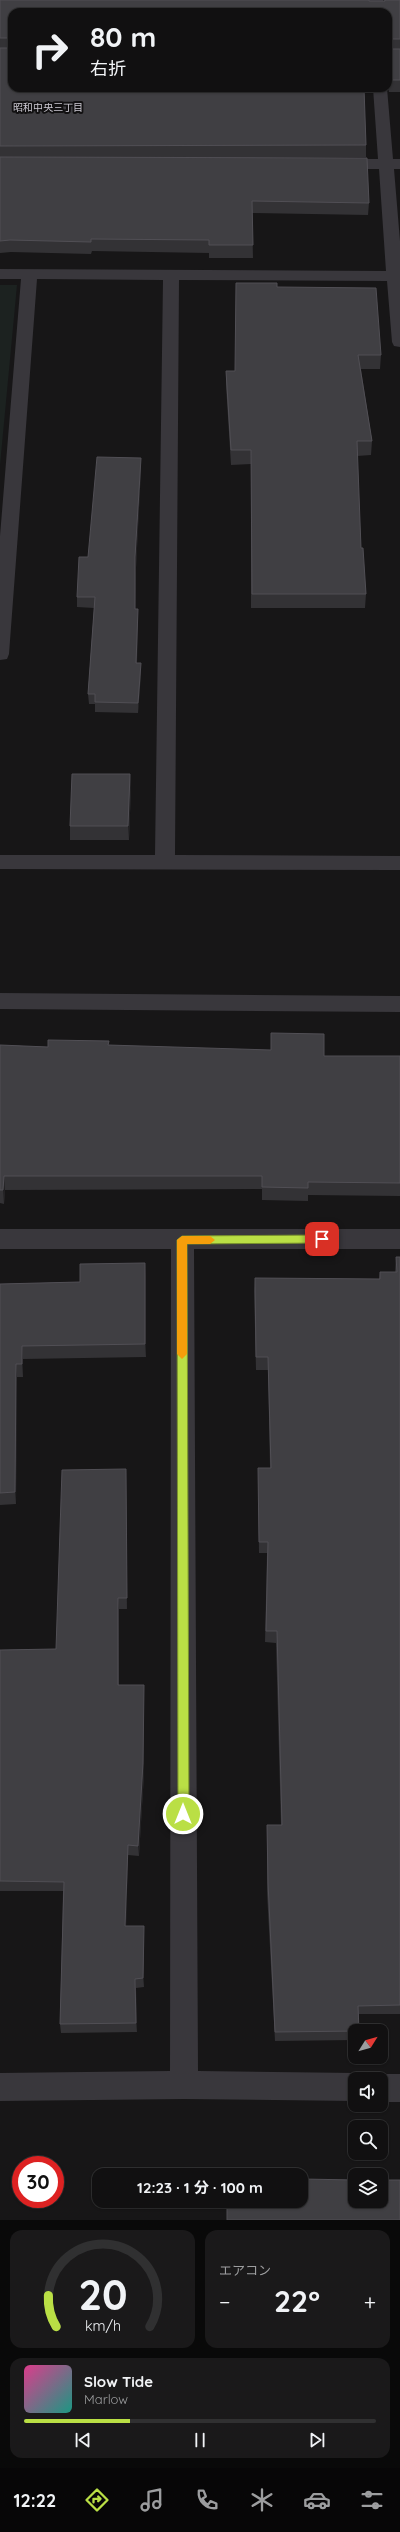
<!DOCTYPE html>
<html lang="ja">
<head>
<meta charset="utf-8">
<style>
	:root { --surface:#111011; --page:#1a191a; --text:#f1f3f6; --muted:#9c9d9f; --line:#303031; --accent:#badf45 }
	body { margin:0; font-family:Quicksand,"Noto Sans JP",sans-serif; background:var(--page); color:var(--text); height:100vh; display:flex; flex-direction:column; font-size:15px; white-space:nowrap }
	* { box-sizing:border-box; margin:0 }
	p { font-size:13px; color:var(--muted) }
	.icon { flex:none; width:22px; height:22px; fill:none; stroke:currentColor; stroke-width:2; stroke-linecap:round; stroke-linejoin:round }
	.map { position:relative; height:2220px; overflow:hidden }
	.drawer { display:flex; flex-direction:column; gap:10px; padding:10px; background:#090909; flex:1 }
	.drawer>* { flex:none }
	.hud { position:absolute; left:8px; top:8px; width:384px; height:84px; border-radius:12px; box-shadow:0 1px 3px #0004,0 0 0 1px var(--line); background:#111011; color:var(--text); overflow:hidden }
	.needle { width:26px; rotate:53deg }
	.controls { position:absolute; left:348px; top:2024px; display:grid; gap:8px }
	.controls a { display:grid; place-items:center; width:40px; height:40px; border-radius:8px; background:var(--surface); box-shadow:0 1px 3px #0004,0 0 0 1px var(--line); font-size:20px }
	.speed { position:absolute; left:12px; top:2156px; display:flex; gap:8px; font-size:20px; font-weight:700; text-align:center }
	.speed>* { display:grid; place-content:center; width:52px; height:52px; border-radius:50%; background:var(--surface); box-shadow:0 1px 3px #0004,0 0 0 1px var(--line); line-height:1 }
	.speed .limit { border:6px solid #d22; background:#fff; color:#111 }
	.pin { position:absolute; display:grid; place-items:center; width:34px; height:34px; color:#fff; margin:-17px; border-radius:8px; box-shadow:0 2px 6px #0006 }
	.me { position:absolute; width:44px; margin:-22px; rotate:0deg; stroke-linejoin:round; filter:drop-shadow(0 0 3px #0008) }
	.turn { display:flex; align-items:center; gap:14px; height:84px; padding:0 16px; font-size:18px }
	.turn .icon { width:52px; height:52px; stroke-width:2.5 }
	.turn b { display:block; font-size:28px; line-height:34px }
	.big { font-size:30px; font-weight:700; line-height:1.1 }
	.drawer .tile { flex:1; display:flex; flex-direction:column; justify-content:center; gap:6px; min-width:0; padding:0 14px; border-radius:12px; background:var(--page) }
	.drawer .dial { align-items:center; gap:0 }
	.dial svg { height:104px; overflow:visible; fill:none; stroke:var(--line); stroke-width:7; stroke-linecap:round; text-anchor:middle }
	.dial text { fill:var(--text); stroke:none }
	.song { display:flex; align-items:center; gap:12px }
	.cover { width:48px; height:48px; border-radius:6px; background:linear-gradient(135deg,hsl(330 70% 55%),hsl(170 70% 35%)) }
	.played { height:4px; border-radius:2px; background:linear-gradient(90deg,var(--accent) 30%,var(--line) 30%) }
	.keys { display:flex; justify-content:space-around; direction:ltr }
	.heat { display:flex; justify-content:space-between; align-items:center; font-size:22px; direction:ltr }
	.drawer .tiles { flex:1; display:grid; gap:10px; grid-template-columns:1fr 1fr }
	.tile:last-child { grid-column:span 2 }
	.trip { position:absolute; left:92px; top:2168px; width:216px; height:40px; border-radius:12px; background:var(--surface); box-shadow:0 1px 3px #0004,0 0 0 1px var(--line); font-weight:700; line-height:40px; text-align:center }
	.menu { display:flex; height:64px; justify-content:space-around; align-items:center; background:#070607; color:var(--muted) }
	.menu .icon { width:28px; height:28px }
	.menu .on { color:var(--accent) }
	.menu b { font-size:18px; color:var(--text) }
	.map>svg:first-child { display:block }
	.green { fill:#1c2220 }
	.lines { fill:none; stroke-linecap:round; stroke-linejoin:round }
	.minor { fill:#39373c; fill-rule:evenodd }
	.wall { fill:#333235 }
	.shaded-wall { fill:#222123 }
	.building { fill:#403f43; stroke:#514f55 }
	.route { fill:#badf45; stroke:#79912d }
	.slow { fill:#f59e0b }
	.labels { text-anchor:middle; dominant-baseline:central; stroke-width:4; stroke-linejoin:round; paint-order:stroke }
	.far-neighbourhood-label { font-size:10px; fill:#ccc9d2; stroke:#121112 }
</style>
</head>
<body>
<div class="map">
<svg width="400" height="2220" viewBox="0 0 400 2220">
	<rect width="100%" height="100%" fill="#171617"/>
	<path class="green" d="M0 285H17L0 465Z"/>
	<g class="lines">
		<path class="minor" d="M369 0H383V12H369Z
			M373 88H387L393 159H400V169H394L400 241V347L394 346 392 342 387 281 179 280 175 855 400 856V870L0 869V855H155L163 280 37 279 9 654 7 659 0 660V536L21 279H0V269L386 271 379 169H337L329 164 337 159H378Z
			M0 993 400 996V1012L0 1009Z
			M0 1229H400V1249H194L198 2071 355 2073 366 2079H355V2101L184 2099 0 2101V2073L170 2071 171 1249H0Z
			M381 2074H400V2102H381V2079H370Z"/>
	</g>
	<path class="wall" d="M0 0 369 1H384V0H400V92H389L388 88V12L12 88H373L372 92H364L366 145V157L173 158 369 203 368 215 252 213 253 258H209V253L92 251 91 254 11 252 0 253Z
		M277 287 381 355 380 369H361L372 441 371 455 357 456 361 548 366 594 365 608H251V464L231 465 226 385V371H235Z
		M141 458V469L136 568 135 609 138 620 137 663 141 674 138 713 95 712V704H89L88 694 94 608 77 607V597Z
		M130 774 131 788 129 840H70V826Z
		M0 1045 48 1047 109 1045 324 1056H400V1196L308 1195V1201L262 1200V1189L5 1190 4 1204 0 1203Z
		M396 1257H400V2014H359L355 2031V2040L275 2041 267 1892V1825H281L276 1643 265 1642 267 1553H259L258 1480V1468H270L268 1370H256L254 1291 255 1278 379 1279 380 1272H395Z
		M145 1263 146 1357 23 1359V1377H17L16 1504 0 1505V1284L80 1282Z
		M126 1469V1481L127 1609H119V1685L144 1696V1774L139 1856 128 1855 126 1926 144 1935V1987L136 1988 137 2032 61 2033 60 2024 63 1891H0V1650L56 1649Z"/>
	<path class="shaded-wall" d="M141 458V469L136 568 135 620V557Z
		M138 609V620L136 674V663Z
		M141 663V674L138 713V703Z
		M130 774 131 788 129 840 128 826Z
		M4 1176 5 1190 4 1204 3 1190Z
		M145 1263 146 1276V1357L145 1344Z
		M22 1346 23 1359V1377L22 1364Z
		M16 1364 17 1377 16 1504 15 1492Z
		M126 1469V1481L127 1609V1598Z
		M118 1598 119 1609 118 1696Z
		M144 1685V1774L139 1856 138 1846Z
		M128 1845V1855L126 1935 125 1926Z
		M144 1926V1987L143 1978Z
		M135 1979 136 1988 137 2032 136 2023Z"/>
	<path class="building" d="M0 0H369V1H385V0H400V39H388V12H12V38H0Z
		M0 48H12V88H364L366 145 0 146Z
		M388 49H400V80H390L388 75Z
		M0 157 367 158 369 203 252 201 253 245H209V240L91 239V242L10 240 0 241Z
		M236 283H277V287L376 288 381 355H358L372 441H357L361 548H363L366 594H252L251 450H231L226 371H235Z
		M97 457 141 458 135 557V609H138L136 663H141L138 703 95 702V694H88L95 597H77L79 557H88Z
		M72 774H130L128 826H70Z
		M271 1033 324 1034V1056H400V1183L308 1182V1188L262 1187V1176H4L3 1190H0V1045L48 1047V1040L109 1041 108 1045 271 1050Z
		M396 1257H400V2005L358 2006 359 2031 275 2032 268 1882 267 1825H282L277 1631H266L268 1542H259L258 1468H271L268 1357H256L255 1278 380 1279V1272H397Z
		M145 1263V1344L22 1346V1364H16L15 1492 0 1493V1284L80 1282V1264Z
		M126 1469 127 1598H118V1685H144L143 1763 138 1846 128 1845 125 1926H144L143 1978 135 1979 136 2023 60 2024 64 1882 0 1881V1650L56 1649 62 1470Z
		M226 2174 302 2175V2179L355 2180V2201H381V2180H400V2220H227V2201H301V2175H226Z"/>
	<path class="route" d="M322 1235 327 1239 322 1243 187 1244 189 1814 183 1819 178 1814 177 1240 182 1236Z"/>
	<path class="slow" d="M182 1236H210L215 1240 210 1244H187V1354L182 1359 177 1354V1240Z"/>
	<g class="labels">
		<g class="far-neighbourhood-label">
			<text x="48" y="107">昭和中央三丁目</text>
		</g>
	</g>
</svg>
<div class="controls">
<a><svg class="needle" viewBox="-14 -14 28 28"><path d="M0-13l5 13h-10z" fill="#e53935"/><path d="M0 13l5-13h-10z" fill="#9c9d9f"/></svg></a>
<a><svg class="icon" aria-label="sound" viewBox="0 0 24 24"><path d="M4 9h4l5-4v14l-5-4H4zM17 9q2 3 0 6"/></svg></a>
<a><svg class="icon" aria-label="search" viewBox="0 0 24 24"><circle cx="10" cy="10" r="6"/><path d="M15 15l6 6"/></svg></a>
<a><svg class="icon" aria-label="layers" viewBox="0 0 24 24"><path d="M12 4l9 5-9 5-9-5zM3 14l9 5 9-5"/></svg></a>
</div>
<div class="speed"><div class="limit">30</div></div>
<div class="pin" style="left:322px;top:1239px;background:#d93025"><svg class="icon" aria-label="arrive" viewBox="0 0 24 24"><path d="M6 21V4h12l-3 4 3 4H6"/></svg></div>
<svg class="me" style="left:183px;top:1814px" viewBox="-20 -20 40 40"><circle r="17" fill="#badf45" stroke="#fff" stroke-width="3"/><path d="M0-11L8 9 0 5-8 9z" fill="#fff"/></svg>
<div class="trip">12:23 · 1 分 · 100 m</div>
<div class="hud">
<div class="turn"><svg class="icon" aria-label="right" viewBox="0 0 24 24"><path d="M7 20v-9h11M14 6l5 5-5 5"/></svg><div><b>80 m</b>右折</div></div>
</div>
</div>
<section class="drawer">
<div class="tiles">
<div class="tile dial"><svg viewBox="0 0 100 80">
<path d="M14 69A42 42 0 1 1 86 69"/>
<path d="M14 69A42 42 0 0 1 8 45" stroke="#badf45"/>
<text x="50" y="56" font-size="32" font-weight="700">20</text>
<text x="50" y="72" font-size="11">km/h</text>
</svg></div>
<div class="tile"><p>エアコン</p>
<div class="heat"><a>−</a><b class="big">22°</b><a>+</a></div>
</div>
<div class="tile">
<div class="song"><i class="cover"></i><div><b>Slow Tide</b><p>Marlow</p></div></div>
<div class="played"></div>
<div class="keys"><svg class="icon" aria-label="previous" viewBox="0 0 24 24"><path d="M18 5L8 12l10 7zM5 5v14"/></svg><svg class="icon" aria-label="pause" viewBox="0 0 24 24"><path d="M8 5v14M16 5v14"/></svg><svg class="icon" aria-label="next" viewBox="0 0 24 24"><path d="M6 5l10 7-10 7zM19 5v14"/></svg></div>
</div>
</div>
</section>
<nav class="menu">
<b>12:22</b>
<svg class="icon on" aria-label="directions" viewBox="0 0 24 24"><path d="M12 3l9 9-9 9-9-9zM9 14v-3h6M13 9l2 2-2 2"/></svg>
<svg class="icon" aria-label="music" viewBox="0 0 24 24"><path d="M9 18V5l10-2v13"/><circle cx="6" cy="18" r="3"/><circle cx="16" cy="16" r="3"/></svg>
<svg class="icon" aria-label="phone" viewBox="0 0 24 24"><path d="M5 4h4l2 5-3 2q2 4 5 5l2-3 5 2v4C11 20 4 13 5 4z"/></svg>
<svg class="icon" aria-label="climate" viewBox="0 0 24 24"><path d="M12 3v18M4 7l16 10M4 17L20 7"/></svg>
<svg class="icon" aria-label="car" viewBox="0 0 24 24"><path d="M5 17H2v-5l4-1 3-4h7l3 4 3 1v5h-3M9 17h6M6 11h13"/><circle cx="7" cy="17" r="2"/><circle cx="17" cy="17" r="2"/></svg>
<svg class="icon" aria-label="filters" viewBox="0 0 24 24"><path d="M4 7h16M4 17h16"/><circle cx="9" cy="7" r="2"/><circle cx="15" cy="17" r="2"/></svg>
</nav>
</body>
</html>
